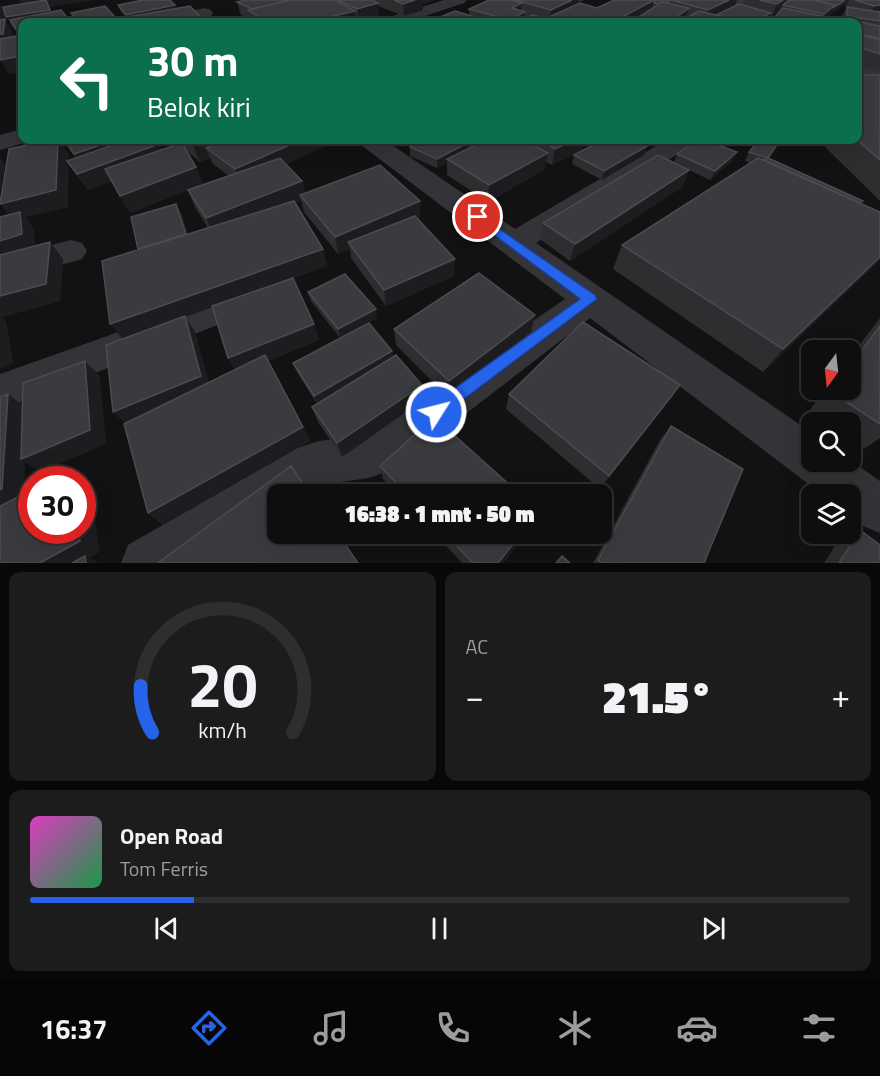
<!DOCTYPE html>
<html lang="id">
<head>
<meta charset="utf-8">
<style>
	:root { --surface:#0e0e0e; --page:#1c1c1c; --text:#f1f3f6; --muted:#9b9c9e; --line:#2e2e2e; --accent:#2563eb }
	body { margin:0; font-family:"Titillium Web",sans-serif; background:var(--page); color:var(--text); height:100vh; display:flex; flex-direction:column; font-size:22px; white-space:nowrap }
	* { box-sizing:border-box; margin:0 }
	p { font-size:20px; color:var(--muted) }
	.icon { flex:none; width:33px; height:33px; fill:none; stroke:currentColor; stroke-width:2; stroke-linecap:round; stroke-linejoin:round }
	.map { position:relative; height:563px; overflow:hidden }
	.details { display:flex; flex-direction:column; gap:9px; padding:9px; background:#080808; flex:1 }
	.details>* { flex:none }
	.hud { position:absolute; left:18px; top:18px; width:844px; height:126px; border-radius:12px; box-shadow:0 6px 24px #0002,0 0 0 2px var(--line); background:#0b6e4f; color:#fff; overflow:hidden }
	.needle { width:39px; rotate:195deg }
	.fabs { position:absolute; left:801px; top:340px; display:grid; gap:12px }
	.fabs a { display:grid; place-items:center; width:60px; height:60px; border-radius:12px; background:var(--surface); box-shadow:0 6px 24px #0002,0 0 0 2px var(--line); font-size:30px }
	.speed { position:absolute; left:18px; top:466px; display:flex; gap:12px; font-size:30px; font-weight:700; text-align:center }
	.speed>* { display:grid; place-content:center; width:78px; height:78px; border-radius:50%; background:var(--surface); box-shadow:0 6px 24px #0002,0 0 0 2px var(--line); line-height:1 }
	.speed .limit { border:9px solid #d22; background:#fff; color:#111 }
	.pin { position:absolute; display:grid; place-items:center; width:51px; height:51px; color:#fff; margin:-26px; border:3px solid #fff; border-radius:50%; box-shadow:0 2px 6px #0007 }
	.me { position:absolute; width:66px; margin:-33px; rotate:54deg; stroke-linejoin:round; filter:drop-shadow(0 0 4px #0008) }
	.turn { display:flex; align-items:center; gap:21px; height:126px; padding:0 30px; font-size:27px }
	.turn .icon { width:78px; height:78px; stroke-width:2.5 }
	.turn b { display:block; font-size:42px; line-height:51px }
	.big { font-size:45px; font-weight:800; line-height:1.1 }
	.details .card { flex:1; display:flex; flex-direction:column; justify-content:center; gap:9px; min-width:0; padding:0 21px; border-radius:12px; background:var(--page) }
	.details .dial { align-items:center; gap:0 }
	.dial svg { height:156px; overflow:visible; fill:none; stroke:var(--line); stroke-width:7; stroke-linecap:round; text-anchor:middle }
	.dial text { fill:var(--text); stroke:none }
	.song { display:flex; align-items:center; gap:18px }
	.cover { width:72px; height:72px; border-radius:9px; background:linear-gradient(135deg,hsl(310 70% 55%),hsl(140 70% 35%)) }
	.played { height:6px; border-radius:3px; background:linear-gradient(90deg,var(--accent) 20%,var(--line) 20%) }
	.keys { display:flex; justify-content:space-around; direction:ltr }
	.heat { display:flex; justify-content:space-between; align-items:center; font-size:33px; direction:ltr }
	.details .tiles { flex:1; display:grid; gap:9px; grid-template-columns:1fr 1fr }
	.card:last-child { grid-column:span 2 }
	.trip { position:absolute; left:267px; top:484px; width:345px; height:60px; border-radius:12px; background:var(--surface); box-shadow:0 6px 24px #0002,0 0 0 2px var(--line); font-weight:800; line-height:60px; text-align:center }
	.menu { display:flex; height:96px; justify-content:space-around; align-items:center; background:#060606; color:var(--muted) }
	.menu .icon { width:42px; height:42px }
	.menu .current { color:var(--accent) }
	.menu b { font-size:27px; color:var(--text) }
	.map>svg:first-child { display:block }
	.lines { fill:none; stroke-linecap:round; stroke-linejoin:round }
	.minor { fill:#333338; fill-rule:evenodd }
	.tertiary { fill:#333338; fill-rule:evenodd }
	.wall { fill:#2e2e31; fill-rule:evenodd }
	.shaded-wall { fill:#1d1d1f }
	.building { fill:#3a3b3f; stroke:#4b4c51; stroke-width:1.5 }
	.route { fill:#2563eb; stroke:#184099; stroke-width:1.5 }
</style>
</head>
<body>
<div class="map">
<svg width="880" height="563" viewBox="0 0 880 563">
	<rect width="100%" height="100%" fill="#121213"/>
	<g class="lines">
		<path class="minor" d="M735 0H754L721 22H705L706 17Z
			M205 8 211 10 213 13 211 16 182 22H152L154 18Z
			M858 60 880 69V82L858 73Z
			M358 140H385L515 229 666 140H684L687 145 684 150 536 243 812 433V462L850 460 880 481V533L863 526 850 516V495H823L590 318 394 469 369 478 319 485 302 495H278V510L193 563H121L128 545 294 449 319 441 368 435 565 299 361 145Z
			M71 240 82 243 87 251 82 259 0 282V258Z
			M257 283 269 287 274 296 269 305 0 410V374Z"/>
		<path class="tertiary" d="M444 0H467L464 3 407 22H384L386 18Z
			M22 129V140H31L30 141 0 150V135Z"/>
	</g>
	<path class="wall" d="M245 0H435L423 4V10L404 16 378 6 379 15 359 22 357 20V22H251L250 19 241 15 237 2Z
		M511 0H584L580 2 578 1 577 5 597 8 614 0H737L734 7 743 5 745 0H880V72L858 64V22H840V20L847 7 845 6 847 4 841 6 840 8 830 15 825 20 779 13 780 10 771 17 770 16 768 20 764 22H430V21L469 15V9Z
		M118 5 176 8 204 22H77L71 13 116 19 126 17 121 12Z
		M858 75H880V201L818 140H858Z
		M64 140 114 144 121 142 117 140H155L159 144 162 150 180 144 175 140H338L286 164 302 181 305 193 420 217 417 219 454 276 386 306 351 258 350 249 338 254 304 212 301 200 295 202 323 249 327 266 293 278 319 340 268 361 303 427 310 441 163 525 148 513 125 423 113 412 122 339 138 249 176 204 181 213 188 234 208 228 195 207 188 190 229 176 213 164 210 158 200 162 185 149 196 167 203 184 130 213 111 181 88 190 68 163V207L25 217 33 228 35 246 63 259 60 301 1 317 6 322 13 363 0 368V217L9 215 69 154V160L76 158ZM213 307 228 358 235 370 209 383 195 332 185 317Z
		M486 140H584L581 151 552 165 546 162 545 169 488 202 447 175V163L437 168 410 156V147L479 143Z
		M781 140 768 158 863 201 861 203 880 260 763 372 613 269 622 245 750 163 745 161 749 152Z
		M647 146 644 155 602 180 572 164 574 155Z
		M737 152 732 161 710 180 689 170 682 187 570 261 540 239 543 223 674 162 677 154Z
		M308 292 377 318 340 338 311 301Z
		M535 315 531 332 448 397 396 345 394 329Z
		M880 318V438L864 449 850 440V423H826L809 411 825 390H850V357Z
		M392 351 393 357 423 400 342 457 318 422 312 407 317 404 297 372 293 363Z
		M509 394 669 401 600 489 506 409Z
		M671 426 704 563H593L660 440Z
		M380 466 521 495H398L383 479Z
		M860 530 880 563H824L838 541Z
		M435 534H526L503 563H462Z"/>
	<path class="shaded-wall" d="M19 0H95L50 7 52 12 69 20 70 22H22V29L14 30 6 17 26 11Z
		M415 0H435L423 4V10L404 16 403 4Z
		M572 0H578L576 10 550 18 551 10Z
		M654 0H655L651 12 633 22H613Z
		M729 0H737L734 8 704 22 708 10Z
		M783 0H792L783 5 780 10 771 17 777 4Z
		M844 0H849L847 4 841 6 840 8 830 15 824 22H819L824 14 835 5 843 1Z
		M0 3 5 10 2 31 0 32Z
		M378 3 379 15 359 22 357 9Z
		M522 3 521 14 525 12 524 22H508L512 8Z
		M175 5 178 12 129 22 126 15Z
		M880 5V16L867 19 874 6Z
		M689 8 685 21 683 22H669Z
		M355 11 357 22H309Z
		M771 13 768 20 764 22H752Z
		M116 18 111 22H97Z
		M5 19 13 33 12 48 0 50V34Z
		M22 29V40L17 31Z
		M21 56 22 58V72L9 74 0 60Z
		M58 140 69 154 68 207 25 217 33 228 36 251 0 262V241L13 220 0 204Z
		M191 140H255L206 148 210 158 200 162Z
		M301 140H338L241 186 235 169Z
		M473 140H480L479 145 447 159V163L437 168V159Z
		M575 140H584L581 151 552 165 555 149Z
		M112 141 121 157 84 170 74 154Z
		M159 144 167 160 88 190 77 174Z
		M647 146 644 155 602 180 604 171Z
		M737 152 732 161 710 180 715 171Z
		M548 153 545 169 488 202 489 185Z
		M0 158 5 165 0 192Z
		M196 167 203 184 130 213 120 196Z
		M689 170 682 187 570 261 575 244Z
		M302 181 307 198 300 195 301 200 213 235 206 218Z
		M420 201V217L353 247 348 242 350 249 338 254 335 237Z
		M176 204 181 213 191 243 144 258Z
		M50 242 63 259 60 301 1 317 6 322 13 363 0 368V296Z
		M323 249 327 266 185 317 195 332 212 392 128 426 113 412 123 340 110 324Z
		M880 257V260L763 372 783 349Z
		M455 259 454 276 386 306 384 290Z
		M376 309 377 318 340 338 338 329Z
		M535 315 531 332 448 397 449 381Z
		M314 324 319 340 237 373 228 358Z
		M392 351 393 360 317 404 314 396Z
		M85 361 100 376 106 444 41 472 25 462 24 502 0 512V490L8 394 27 409Z
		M422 385 423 400 342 457 337 443Z
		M680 385 669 401 600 489 609 476Z
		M303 427 310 441 163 525 148 513Z
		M71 471 89 484 100 552 89 558 99 563H40L79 531H82V480H72Z
		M521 534H526L503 563H498Z"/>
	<path class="building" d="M46 0 50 10 6 17 3 7Z
		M143 0H170L175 5 126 15 118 5Z
		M245 0H291L252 9 237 2Z
		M291 0H335L355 11 309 22H267L248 10Z
		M338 0H372L378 3 357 9Z
		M394 0H415L403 4Z
		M489 0H510L522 3 512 8 525 12 509 20 469 9Z
		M515 0H572L551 10Z
		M614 0H654L613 22H566L549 17 580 3 597 8Z
		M655 0H670L669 2 667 3 662 2 659 4 654 3Z
		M671 0H729L708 10Z
		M760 0H783L777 4Z
		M789 0H813L835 5 824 14 783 5Z
		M813 0H840L844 1 834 7 835 5Z
		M855 0H880V5L874 6Z
		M662 2 689 8 669 22H631Z
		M739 4 771 13 752 22H743L716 15Z
		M105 6 116 18 97 22H79L71 13Z
		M190 6 204 21 195 22H111L110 20Z
		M847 7 880 12V21L847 16Z
		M783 8 827 17 823 22H770Z
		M61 10 69 20 56 22H22V29L17 31 10 20Z
		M455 11 485 20 480 22H435L430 21Z
		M699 11 729 18 722 22H679Z
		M533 15 556 22H513Z
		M5 19 3 34H0V20Z
		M846 19 880 26V38L858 34V22H844Z
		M858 34 880 40V54L858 47Z
		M22 35V61L21 56 0 60V39Z
		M858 75H880V160L857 140 858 116H861L858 113Z
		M53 140H58L56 190 0 204 9 149Z
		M64 140H111L112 141 74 154Z
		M127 140H155L159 144 77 174 67 161Z
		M226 140H301L235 169 206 148Z
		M423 140H473L437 159 410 147Z
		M486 140H524L548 153 489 185 447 159Z
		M539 140H575L555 149Z
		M602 140H633L647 146 604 171 574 155Z
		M696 140H705L737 152 715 171 677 154Z
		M759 140H780L768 158 749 152Z
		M182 143 196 167 120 196 105 169Z
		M658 155 689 170 575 244 543 223Z
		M280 158 302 181 206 218 188 190Z
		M758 158 880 212V257L783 349 622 245Z
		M768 158 863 201 860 203 764 160Z
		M380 165 420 201 335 237 300 195Z
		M294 201 323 249 110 324 102 261Z
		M176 204 186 234 138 249 131 217Z
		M20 212 22 234 0 241V217Z
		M415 216 455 259 384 290 348 242Z
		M50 242 46 284 0 296V255Z
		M479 273 535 315 449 381 394 329Z
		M345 274 376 309 338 329 308 292Z
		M293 278 314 324 228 358 212 306Z
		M185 316 201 376 113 412 106 345Z
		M583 322 680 385 609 476 509 394Z
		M369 323 392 351 314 396 293 363Z
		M880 326V424L831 392 832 390H850V366Z
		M265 355 303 427 148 513 124 424Z
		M396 355 422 385 337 443 312 407Z
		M85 361 90 430 21 459 23 383Z
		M8 394 2 489 0 490V397Z
		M434 417 521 495H408L380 466Z
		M671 426 743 469 704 563H602L598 560Z
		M291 466 311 495H278V534H338L358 563H160L159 562Z
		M71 471 72 480H53Z
		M32 490V531H79L80 541 40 563H0V506Z
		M860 530 880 545V563H839Z
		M445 534H521L498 563H473Z
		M85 556 86 563H72Z
		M562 556 570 563H556Z"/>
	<path class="route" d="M478 214 595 295 597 299 436 420 430 417 427 412 430 406 580 299 474 220V215Z"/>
</svg>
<div class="fabs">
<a><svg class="needle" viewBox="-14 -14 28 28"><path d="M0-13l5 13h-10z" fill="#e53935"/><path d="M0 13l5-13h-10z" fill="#9b9c9e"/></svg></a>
<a><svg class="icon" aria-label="search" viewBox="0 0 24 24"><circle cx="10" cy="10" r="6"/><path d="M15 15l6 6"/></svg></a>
<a><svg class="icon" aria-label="layers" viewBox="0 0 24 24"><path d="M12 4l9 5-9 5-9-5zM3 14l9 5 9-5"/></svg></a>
</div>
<div class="speed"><div class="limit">30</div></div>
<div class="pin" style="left:478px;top:217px;background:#d93025"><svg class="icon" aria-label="arrive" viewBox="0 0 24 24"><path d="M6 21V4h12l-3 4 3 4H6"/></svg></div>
<svg class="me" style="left:436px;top:412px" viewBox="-20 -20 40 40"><circle r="17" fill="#2563eb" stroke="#fff" stroke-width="3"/><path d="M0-11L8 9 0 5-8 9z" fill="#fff"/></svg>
<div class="trip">16:38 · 1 mnt · 50 m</div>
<div class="hud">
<div class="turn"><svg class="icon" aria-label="left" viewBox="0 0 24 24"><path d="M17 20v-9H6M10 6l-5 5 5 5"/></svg><div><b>30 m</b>Belok kiri</div></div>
</div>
</div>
<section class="details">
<div class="tiles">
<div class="card dial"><svg viewBox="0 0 100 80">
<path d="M14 69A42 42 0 1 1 86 69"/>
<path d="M14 69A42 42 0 0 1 8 45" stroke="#2563eb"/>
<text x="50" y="56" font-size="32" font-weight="700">20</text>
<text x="50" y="72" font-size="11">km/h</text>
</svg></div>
<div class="card"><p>AC</p>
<div class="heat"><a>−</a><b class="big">21.5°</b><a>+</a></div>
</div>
<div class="card">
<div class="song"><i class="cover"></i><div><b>Open Road</b><p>Tom Ferris</p></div></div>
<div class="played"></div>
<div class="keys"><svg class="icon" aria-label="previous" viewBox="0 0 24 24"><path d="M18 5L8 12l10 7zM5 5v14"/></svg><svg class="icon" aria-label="pause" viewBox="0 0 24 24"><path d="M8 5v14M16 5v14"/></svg><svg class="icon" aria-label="next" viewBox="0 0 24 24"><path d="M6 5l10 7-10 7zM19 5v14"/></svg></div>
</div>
</div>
</section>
<nav class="menu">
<b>16:37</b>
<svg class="icon current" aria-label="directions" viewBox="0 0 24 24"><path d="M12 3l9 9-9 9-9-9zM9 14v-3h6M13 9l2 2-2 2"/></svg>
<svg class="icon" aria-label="music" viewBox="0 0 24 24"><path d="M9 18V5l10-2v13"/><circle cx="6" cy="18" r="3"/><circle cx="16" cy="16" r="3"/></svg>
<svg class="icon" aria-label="phone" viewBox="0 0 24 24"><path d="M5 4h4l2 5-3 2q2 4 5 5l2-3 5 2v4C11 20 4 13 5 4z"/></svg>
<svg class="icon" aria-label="climate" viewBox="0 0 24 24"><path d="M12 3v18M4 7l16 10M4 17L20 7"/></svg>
<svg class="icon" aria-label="car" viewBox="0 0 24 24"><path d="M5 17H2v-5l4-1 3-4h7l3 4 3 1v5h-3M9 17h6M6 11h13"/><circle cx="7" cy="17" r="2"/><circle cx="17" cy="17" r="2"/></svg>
<svg class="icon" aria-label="filters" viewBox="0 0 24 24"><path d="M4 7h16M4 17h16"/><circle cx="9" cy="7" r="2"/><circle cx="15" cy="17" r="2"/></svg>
</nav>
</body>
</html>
